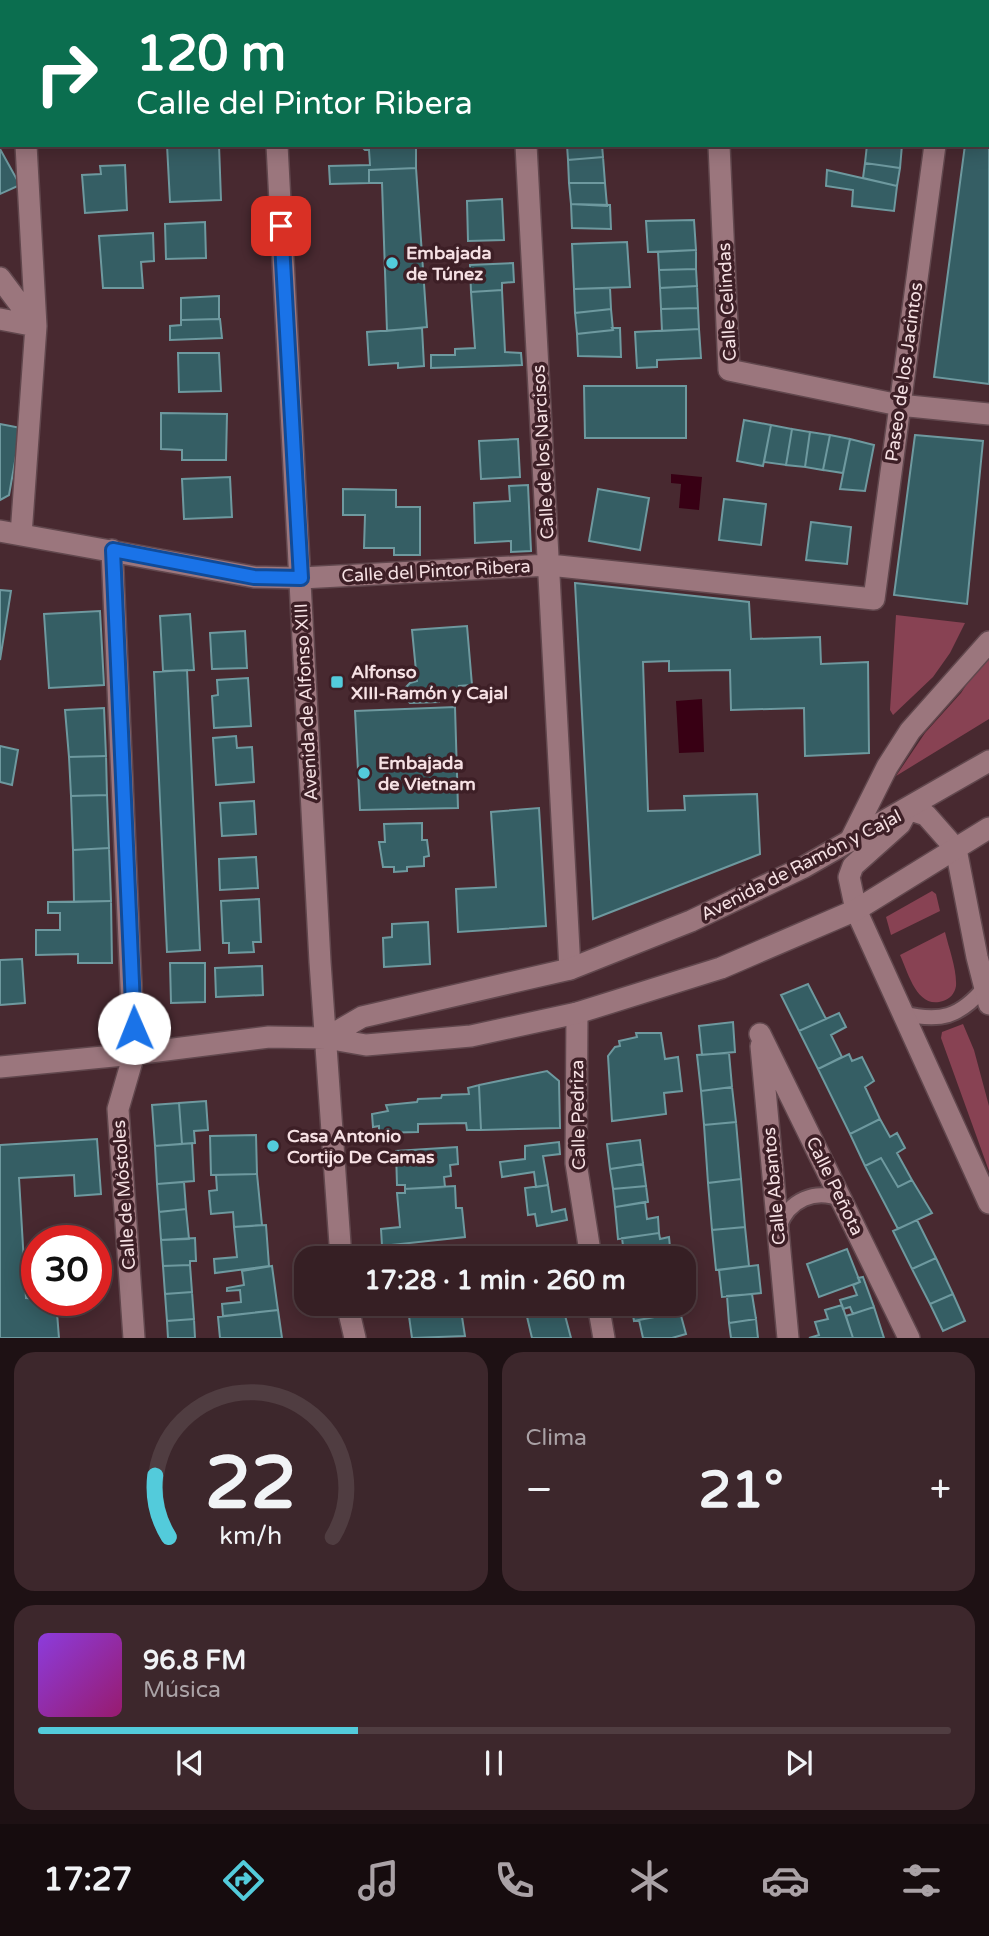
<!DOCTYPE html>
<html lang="es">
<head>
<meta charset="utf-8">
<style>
	:root { --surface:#361f24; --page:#3d272c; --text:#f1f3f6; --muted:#aaa2a6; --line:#503d41; --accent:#53cbdb }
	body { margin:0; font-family:"Varela Round",sans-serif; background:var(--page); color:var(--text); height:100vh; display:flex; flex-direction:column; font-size:26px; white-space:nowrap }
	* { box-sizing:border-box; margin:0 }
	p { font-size:23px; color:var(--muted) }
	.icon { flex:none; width:38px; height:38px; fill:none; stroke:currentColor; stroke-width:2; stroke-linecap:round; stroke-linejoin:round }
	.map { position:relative; height:1338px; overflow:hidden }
	.drawer { display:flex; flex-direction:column; gap:14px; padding:14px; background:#1e1114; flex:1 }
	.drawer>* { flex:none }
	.hud { position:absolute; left:0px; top:0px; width:990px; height:147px; box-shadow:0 4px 18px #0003,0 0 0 2px var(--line); background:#0b6e4f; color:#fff; overflow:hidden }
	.speed { position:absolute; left:21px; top:1225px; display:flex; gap:14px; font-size:35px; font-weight:700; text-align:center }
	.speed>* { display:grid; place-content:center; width:91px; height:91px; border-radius:50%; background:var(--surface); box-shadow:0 4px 18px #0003,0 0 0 2px var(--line); line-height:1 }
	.speed .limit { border:10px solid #d22; background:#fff; color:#111 }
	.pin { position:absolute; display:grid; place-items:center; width:60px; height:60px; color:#fff; margin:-30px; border-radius:14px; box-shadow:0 4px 10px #0006 }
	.me { position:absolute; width:77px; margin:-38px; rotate:359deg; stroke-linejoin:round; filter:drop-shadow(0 0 5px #0008) }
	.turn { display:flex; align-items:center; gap:24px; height:147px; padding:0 21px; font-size:32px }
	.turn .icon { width:91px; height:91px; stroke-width:2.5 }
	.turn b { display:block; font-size:49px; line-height:60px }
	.big { font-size:52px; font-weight:700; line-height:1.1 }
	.drawer .tile { flex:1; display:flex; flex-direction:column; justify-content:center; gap:10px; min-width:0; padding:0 24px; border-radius:21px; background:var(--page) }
	.drawer .dial { align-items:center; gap:0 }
	.dial svg { height:182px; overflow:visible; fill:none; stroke:var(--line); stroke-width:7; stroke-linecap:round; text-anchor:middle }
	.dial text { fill:var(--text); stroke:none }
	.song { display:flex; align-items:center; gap:21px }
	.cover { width:84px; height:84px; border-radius:10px; background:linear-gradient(135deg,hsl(270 70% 55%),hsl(320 70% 35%)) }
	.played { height:7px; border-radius:4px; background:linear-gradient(90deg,var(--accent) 35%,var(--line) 35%) }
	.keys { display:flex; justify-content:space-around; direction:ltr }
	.heat { display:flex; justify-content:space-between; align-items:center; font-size:38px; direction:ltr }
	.drawer .tiles { flex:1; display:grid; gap:14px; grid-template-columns:1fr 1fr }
	.tile:last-child { grid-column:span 2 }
	.trip { position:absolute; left:294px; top:1246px; width:402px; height:70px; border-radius:21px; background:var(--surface); box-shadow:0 4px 18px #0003,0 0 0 2px var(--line); font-weight:700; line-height:70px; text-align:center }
	.menu { display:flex; height:112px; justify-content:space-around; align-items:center; background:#160c0e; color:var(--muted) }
	.menu .icon { width:49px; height:49px }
	.menu .selected { color:var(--accent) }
	.menu b { font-size:32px; color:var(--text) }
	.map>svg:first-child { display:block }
	.green { fill:#884253 }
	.water { fill:#380014 }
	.building { fill:#355e64; stroke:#6e999f; stroke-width:2 }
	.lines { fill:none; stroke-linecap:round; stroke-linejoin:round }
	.lane-casing { stroke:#61474d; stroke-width:18 }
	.street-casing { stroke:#61474d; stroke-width:24 }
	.secondary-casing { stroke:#61474d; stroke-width:24 }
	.lane { stroke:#9b767d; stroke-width:14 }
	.street { stroke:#9b767d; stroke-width:21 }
	.secondary { stroke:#9b767d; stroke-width:21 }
	.route-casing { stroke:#114b97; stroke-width:18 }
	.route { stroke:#1a73e8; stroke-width:12 }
	.poi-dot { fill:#53cbdb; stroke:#3d1f26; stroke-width:2.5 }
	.labels { text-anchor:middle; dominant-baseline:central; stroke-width:7; stroke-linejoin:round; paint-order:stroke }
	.poi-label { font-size:18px; font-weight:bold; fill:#f6e1e4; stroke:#3d1f26; text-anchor:start }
	.street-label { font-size:18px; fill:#f6e1e4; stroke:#3d1f26 }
</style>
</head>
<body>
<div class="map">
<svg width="989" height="1338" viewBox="0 0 989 1338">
	<rect width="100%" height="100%" fill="#482930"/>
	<path class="green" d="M896 615 965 623 950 653 933 677 893 715 890 710Z
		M989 650V719L896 776 925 733 961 693Z
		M932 891 936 894 940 911 891 935 886 917Z
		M945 932C949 949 957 969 956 986 955 993 950 999 943 1001 917 1010 908 972 900 955Z
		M963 1024 974 1050 989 1106V1171L941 1038 942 1032Z"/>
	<path class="water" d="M671 474 702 477 699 510 679 508 681 484 671 483Z
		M702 699 704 752 679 753 676 701Z"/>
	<path class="building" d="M338 0H410V2H338Z
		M989 121V384L934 377 965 145H989Z
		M167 145H219L221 200 170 202Z
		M360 145H416V168L369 170V183L330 184 329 166 370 165 369 150H365Z
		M567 145H602L603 157 568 160Z
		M867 145H902L900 168 865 163Z
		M0 149 20 185 0 194Z
		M603 157 605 183H569L568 160Z
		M865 163 900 168 897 186 863 178Z
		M125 165 127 210 85 213 82 175 101 174 100 166Z
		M416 168 427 327 387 331 382 183H369V170Z
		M827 170 897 186 894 211 852 206 853 190 826 186Z
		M569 183H605L607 206 571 204Z
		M502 199 504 240 468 241 467 201Z
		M571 204 610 205 611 229 572 228Z
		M694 220 696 250 648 252 646 221Z
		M205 222 206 258 166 259 165 224Z
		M153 233 154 261 141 262 143 288H103L99 236Z
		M627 242 630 287 574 289 572 244Z
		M696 250V269L659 270 658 252Z
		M513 263 514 282 502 283V290L471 292 470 265Z
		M696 269 697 286 660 288 659 270Z
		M697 286 698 308 661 309 660 288Z
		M610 288 611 309 575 313 574 289Z
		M502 290 505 352 521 353 522 365 431 368V355H455V349L475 348 471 292Z
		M219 296V319L181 320V298Z
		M698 308 699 329 662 331 661 309Z
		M611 309 613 330 577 334 575 313Z
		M220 319 222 338 170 340V326L181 325V320Z
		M422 328 424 366 398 368V363L369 365 367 332Z
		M612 328H620L621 357 578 356 577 334 613 330Z
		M699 329 701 358 657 360V367L637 368 635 332Z
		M178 353H219L221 391 179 392Z
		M584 386H686V438H585Z
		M161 413 227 414 226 460H182V450L161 449Z
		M744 420 771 425 763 466 737 461Z
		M0 424 21 428 9 495 0 500Z
		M771 425 792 429 786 465 764 462Z
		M792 429 810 432 805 467 786 465Z
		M810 432 830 435 823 470 805 467Z
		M830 435 850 439 843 473 823 470Z
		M915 435 983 441 967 604 894 595Z
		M518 439 520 477 481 479 479 441Z
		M850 439 874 445 865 491 840 489Z
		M230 477 232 517 184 519 182 479Z
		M528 485 531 551 511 552V541L475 543 474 503 510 501 509 486Z
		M343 489 396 490V507H420V555H394V548H364L365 515H343Z
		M598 489 649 498 640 550 589 541Z
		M724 499 766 504 761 545 719 540Z
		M811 522 851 527 847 564 806 560Z
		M575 583 749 602 751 639 820 637 821 664 868 662 869 753 805 756 804 708 731 710 730 670 669 671V661L643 662 648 811 685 810 684 796 757 794 760 854 593 919Z
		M0 590 11 591 0 660Z
		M100 611 104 685 49 688 44 614Z
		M190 614 194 670 163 671 160 616Z
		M467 626 472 685 459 686 460 693 438 695 439 702 410 703 406 699 404 689 410 683 417 681 412 630Z
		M245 631 247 668 212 669 210 633Z
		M187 670 200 950 167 952 154 672Z
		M248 678 251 726 214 728 212 696 218 695 217 680Z
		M455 707 458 808 360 810 355 711Z
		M104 708 106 756 69 757 65 710Z
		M236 736 237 748 252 747 254 782 216 785 213 738Z
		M0 746 18 750 12 785 0 782Z
		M106 756 107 795 71 796 69 757Z
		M107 795 109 848 73 850 71 796Z
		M254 801 256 834 222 836 220 803Z
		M539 808 546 926 458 932 456 889 496 887 491 812Z
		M422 823V840H427L429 856 424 857V866L407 867V871L394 872V867H383L379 842H385L384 824Z
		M109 848 111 901 74 902 73 850Z
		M256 857 258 888 220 890 219 859Z
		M259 899 261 942H253L254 952 229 953V943H223L221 901Z
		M111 901 112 963H78V954L36 955V930H60V913H48V902Z
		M428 922 430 964 384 967 383 938 392 937V924Z
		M22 959 25 1003 0 1005V960Z
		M170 963H205V1002L171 1003Z
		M262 966 263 995 216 997 215 968Z
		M808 984 826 1019 799 1031 781 995Z
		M839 1013 846 1027 831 1035 842 1057 818 1069 799 1031Z
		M733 1022 735 1052 702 1055 699 1026Z
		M636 1033H661L665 1059 678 1057 682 1091 664 1093 666 1114 612 1121 608 1056 615 1047 620 1046 619 1041 637 1037Z
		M729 1053 732 1087 701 1091 697 1055Z
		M849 1054 852 1061 862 1057 874 1081 865 1087 880 1119 850 1134 818 1069Z
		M547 1071 559 1081 560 1128 481 1130 479 1085Z
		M479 1085 481 1130H467L466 1123 418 1124V1132L379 1133V1126L373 1127 372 1114 388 1111 386 1105 417 1102 418 1099 441 1098 442 1095 469 1094 468 1088Z
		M732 1087 736 1122 704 1125 701 1091Z
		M206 1101 208 1130 194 1131 195 1143 182 1144 179 1103Z
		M179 1103 182 1144 155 1146 152 1105Z
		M880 1119 890 1137 897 1133 905 1148 897 1153 912 1180 898 1187 881 1158 865 1166 850 1134Z
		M736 1122 741 1179 708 1183 704 1125Z
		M256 1135 257 1174 211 1175 210 1136Z
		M97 1139 101 1194 75 1196 74 1175 19 1178 26 1298 56 1300 59 1338H0V1145Z
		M640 1140 643 1164 610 1169 607 1144Z
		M559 1142 560 1154 543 1156 548 1185 536 1187 534 1172 502 1177 500 1162 525 1159V1146Z
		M192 1143 194 1181 157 1184 155 1146Z
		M457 1147 458 1164 450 1165 451 1176 444 1177 445 1187 405 1189V1185H397L396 1151Z
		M881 1158 898 1187 912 1180 932 1213 898 1229 865 1166Z
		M643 1164 646 1186 613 1189 610 1169Z
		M257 1174 262 1225 234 1227 233 1212 211 1214 209 1191 217 1190 216 1175Z
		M741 1179 745 1227 712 1230 708 1183Z
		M184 1182 186 1209 159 1212 157 1184Z
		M548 1185 552 1212 565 1209 567 1220 537 1226 535 1214 528 1215 525 1188Z
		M455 1186 456 1208H462L465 1237 382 1246 381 1229 400 1227 397 1193H405V1189Z
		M646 1186 648 1202 615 1207 613 1189Z
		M645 1202 647 1219 658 1217 659 1233 618 1239 615 1207Z
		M186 1209 189 1239 161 1240 159 1212Z
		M917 1220 936 1258 912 1269 893 1231Z
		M266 1225 269 1266 215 1273 214 1259 237 1257 234 1227Z
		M745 1227 749 1266 716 1270 712 1230Z
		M659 1233 660 1239 669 1237 671 1258H616L614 1248 623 1246 622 1238Z
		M195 1238 196 1261H190V1265L163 1266 161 1240Z
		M847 1249 860 1282 819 1297 807 1264Z
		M936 1258 953 1294 930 1304 912 1269Z
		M190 1265 192 1292 165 1294 163 1266Z
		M758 1265 761 1293 722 1297 719 1270Z
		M272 1266 278 1310 223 1316 222 1304 241 1302 240 1290 227 1291V1288L244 1285 242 1271Z
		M863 1277 874 1307 853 1314 850 1307 843 1309 840 1300 857 1295 853 1285 860 1282 858 1278Z
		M684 1290 688 1310 634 1321 631 1304H684Z
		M192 1292 194 1319 167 1321 165 1294Z
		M752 1294 756 1319 729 1323 727 1296Z
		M953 1294 965 1321 943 1331 930 1304Z
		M445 1304H460L465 1336 412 1338 408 1309Z
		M524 1304H562L571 1338H532Z
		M842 1305 853 1338H809L819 1335 815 1322 828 1319 825 1310Z
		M874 1307 884 1338H853L846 1316Z
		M278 1310 282 1338H220L218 1317Z
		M680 1312 686 1334 672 1338H643L639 1320Z
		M194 1319 195 1338H168L167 1321Z
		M756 1319 758 1338H731L729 1323Z"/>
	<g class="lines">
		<g class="lane-casing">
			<path id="lane" d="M902 1013C940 1023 960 1017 985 987
				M779 1227C789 1200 815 1188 842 1200"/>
		</g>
		<g class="street-casing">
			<path id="street" d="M18 0V2
				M518 0V2
				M712 0V2
				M753 2 762 0
				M955 2V0
				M526 145 570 969
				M719 145 729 370 899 405 989 414
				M0 278 36 326
				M0 319 36 326
				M0 531 254 577 301 578 549 565 874 599 935 145
				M21 535 36 326 26 145
				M112 550 134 1054 118 1109 134 1338
				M850 841 887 767 910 731 989 642
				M989 1004 977 957 956 849 926 815 908 809 900 824 853 866 849 877 856 910 989 1203
				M577 1013 576 1163 591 1258
				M760 1034 909 1338
				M761 1046 788 1338
				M598 1304 604 1338"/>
		</g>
		<g class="secondary-casing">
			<path id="secondary" d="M269 0V2
				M277 145 320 962 341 1258
				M326 1038 362 1017 570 969 691 921 804 867 989 761
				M0 1067 134 1054 269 1037 326 1038 366 1045 471 1036 577 1013 721 968 856 910 989 828
				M347 1304 355 1338"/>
		</g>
		<use href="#lane" class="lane"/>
		<use href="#street" class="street"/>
		<use href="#secondary" class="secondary"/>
	</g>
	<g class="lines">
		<g class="route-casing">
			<path id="route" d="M134 1028 113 550 254 577 301 578 281 226"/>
		</g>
		<use href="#route" class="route"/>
	</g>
	<g class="poi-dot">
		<circle cx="392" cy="263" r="7"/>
		<rect x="330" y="675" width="14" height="14" rx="3.5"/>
		<circle cx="364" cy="773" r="7"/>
		<circle cx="273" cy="1146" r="7"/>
	</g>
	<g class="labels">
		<g class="poi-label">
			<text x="406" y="253">Embajada<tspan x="406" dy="21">de Túnez</tspan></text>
			<text x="351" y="672">Alfonso<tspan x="351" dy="21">XIII-Ramón y Cajal</tspan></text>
			<text x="378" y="763">Embajada<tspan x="378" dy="21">de Vietnam</tspan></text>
			<text x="287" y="1136">Casa Antonio<tspan x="287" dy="21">Cortijo De Camas</tspan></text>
		</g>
		<g class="street-label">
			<text transform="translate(727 302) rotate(-93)">Calle Celindas</text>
			<text transform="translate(904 372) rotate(-82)">Paseo de los Jacintos</text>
			<text transform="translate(543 452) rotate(-93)">Calle de los Narcisos</text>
			<text transform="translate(436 571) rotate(-3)">Calle del Pintor Ribera</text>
			<text transform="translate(306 702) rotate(-93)">Avenida de Alfonso XIII</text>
			<text transform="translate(801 865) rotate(-27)">Avenida de Ramón y Cajal</text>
			<text transform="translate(578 1115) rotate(-91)">Calle Pedriza</text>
			<text transform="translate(774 1186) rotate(-95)">Calle Abantos</text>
			<text transform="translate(835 1186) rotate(64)">Calle Peñota</text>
			<text transform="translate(124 1195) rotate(-94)">Calle de Móstoles</text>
		</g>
	</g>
</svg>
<div class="speed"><div class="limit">30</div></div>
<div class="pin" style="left:281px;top:226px;background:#d93025"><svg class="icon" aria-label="arrive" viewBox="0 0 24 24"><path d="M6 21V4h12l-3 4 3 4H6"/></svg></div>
<svg class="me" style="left:134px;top:1028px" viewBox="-20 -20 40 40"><circle r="19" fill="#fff"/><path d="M0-13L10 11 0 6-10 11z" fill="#1a73e8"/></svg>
<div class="trip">17:28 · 1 min · 260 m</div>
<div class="hud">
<div class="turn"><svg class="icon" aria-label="right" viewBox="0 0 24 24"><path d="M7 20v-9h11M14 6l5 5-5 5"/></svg><div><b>120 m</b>Calle del Pintor Ribera</div></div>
</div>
</div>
<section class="drawer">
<div class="tiles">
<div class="tile dial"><svg viewBox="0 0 100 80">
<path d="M14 69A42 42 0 1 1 86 69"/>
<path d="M14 69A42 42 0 0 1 8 42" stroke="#53cbdb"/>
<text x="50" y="56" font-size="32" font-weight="700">22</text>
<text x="50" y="72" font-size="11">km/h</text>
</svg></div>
<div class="tile"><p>Clima</p>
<div class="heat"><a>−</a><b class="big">21°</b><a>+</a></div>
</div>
<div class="tile">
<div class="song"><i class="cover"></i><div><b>96.8 FM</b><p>Música</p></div></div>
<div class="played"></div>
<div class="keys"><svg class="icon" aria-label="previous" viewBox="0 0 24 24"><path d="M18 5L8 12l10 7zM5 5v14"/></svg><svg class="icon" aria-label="pause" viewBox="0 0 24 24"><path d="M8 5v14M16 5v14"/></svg><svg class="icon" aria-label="next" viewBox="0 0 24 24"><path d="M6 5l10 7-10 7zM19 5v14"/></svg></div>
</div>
</div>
</section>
<nav class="menu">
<b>17:27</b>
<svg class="icon selected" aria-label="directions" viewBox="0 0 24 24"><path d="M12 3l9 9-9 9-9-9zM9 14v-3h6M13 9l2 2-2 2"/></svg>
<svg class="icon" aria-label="music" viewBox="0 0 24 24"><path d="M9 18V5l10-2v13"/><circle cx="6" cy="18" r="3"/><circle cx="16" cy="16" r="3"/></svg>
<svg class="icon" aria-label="phone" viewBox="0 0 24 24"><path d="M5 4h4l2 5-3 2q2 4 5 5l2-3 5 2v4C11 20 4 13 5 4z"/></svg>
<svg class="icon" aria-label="climate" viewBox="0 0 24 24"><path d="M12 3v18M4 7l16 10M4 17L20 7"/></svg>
<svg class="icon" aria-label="car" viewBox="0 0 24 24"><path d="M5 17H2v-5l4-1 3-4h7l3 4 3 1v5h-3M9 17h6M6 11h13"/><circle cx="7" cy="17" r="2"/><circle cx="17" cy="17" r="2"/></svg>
<svg class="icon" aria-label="filters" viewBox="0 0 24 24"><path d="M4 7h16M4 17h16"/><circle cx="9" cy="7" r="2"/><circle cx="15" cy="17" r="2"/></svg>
</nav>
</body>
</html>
